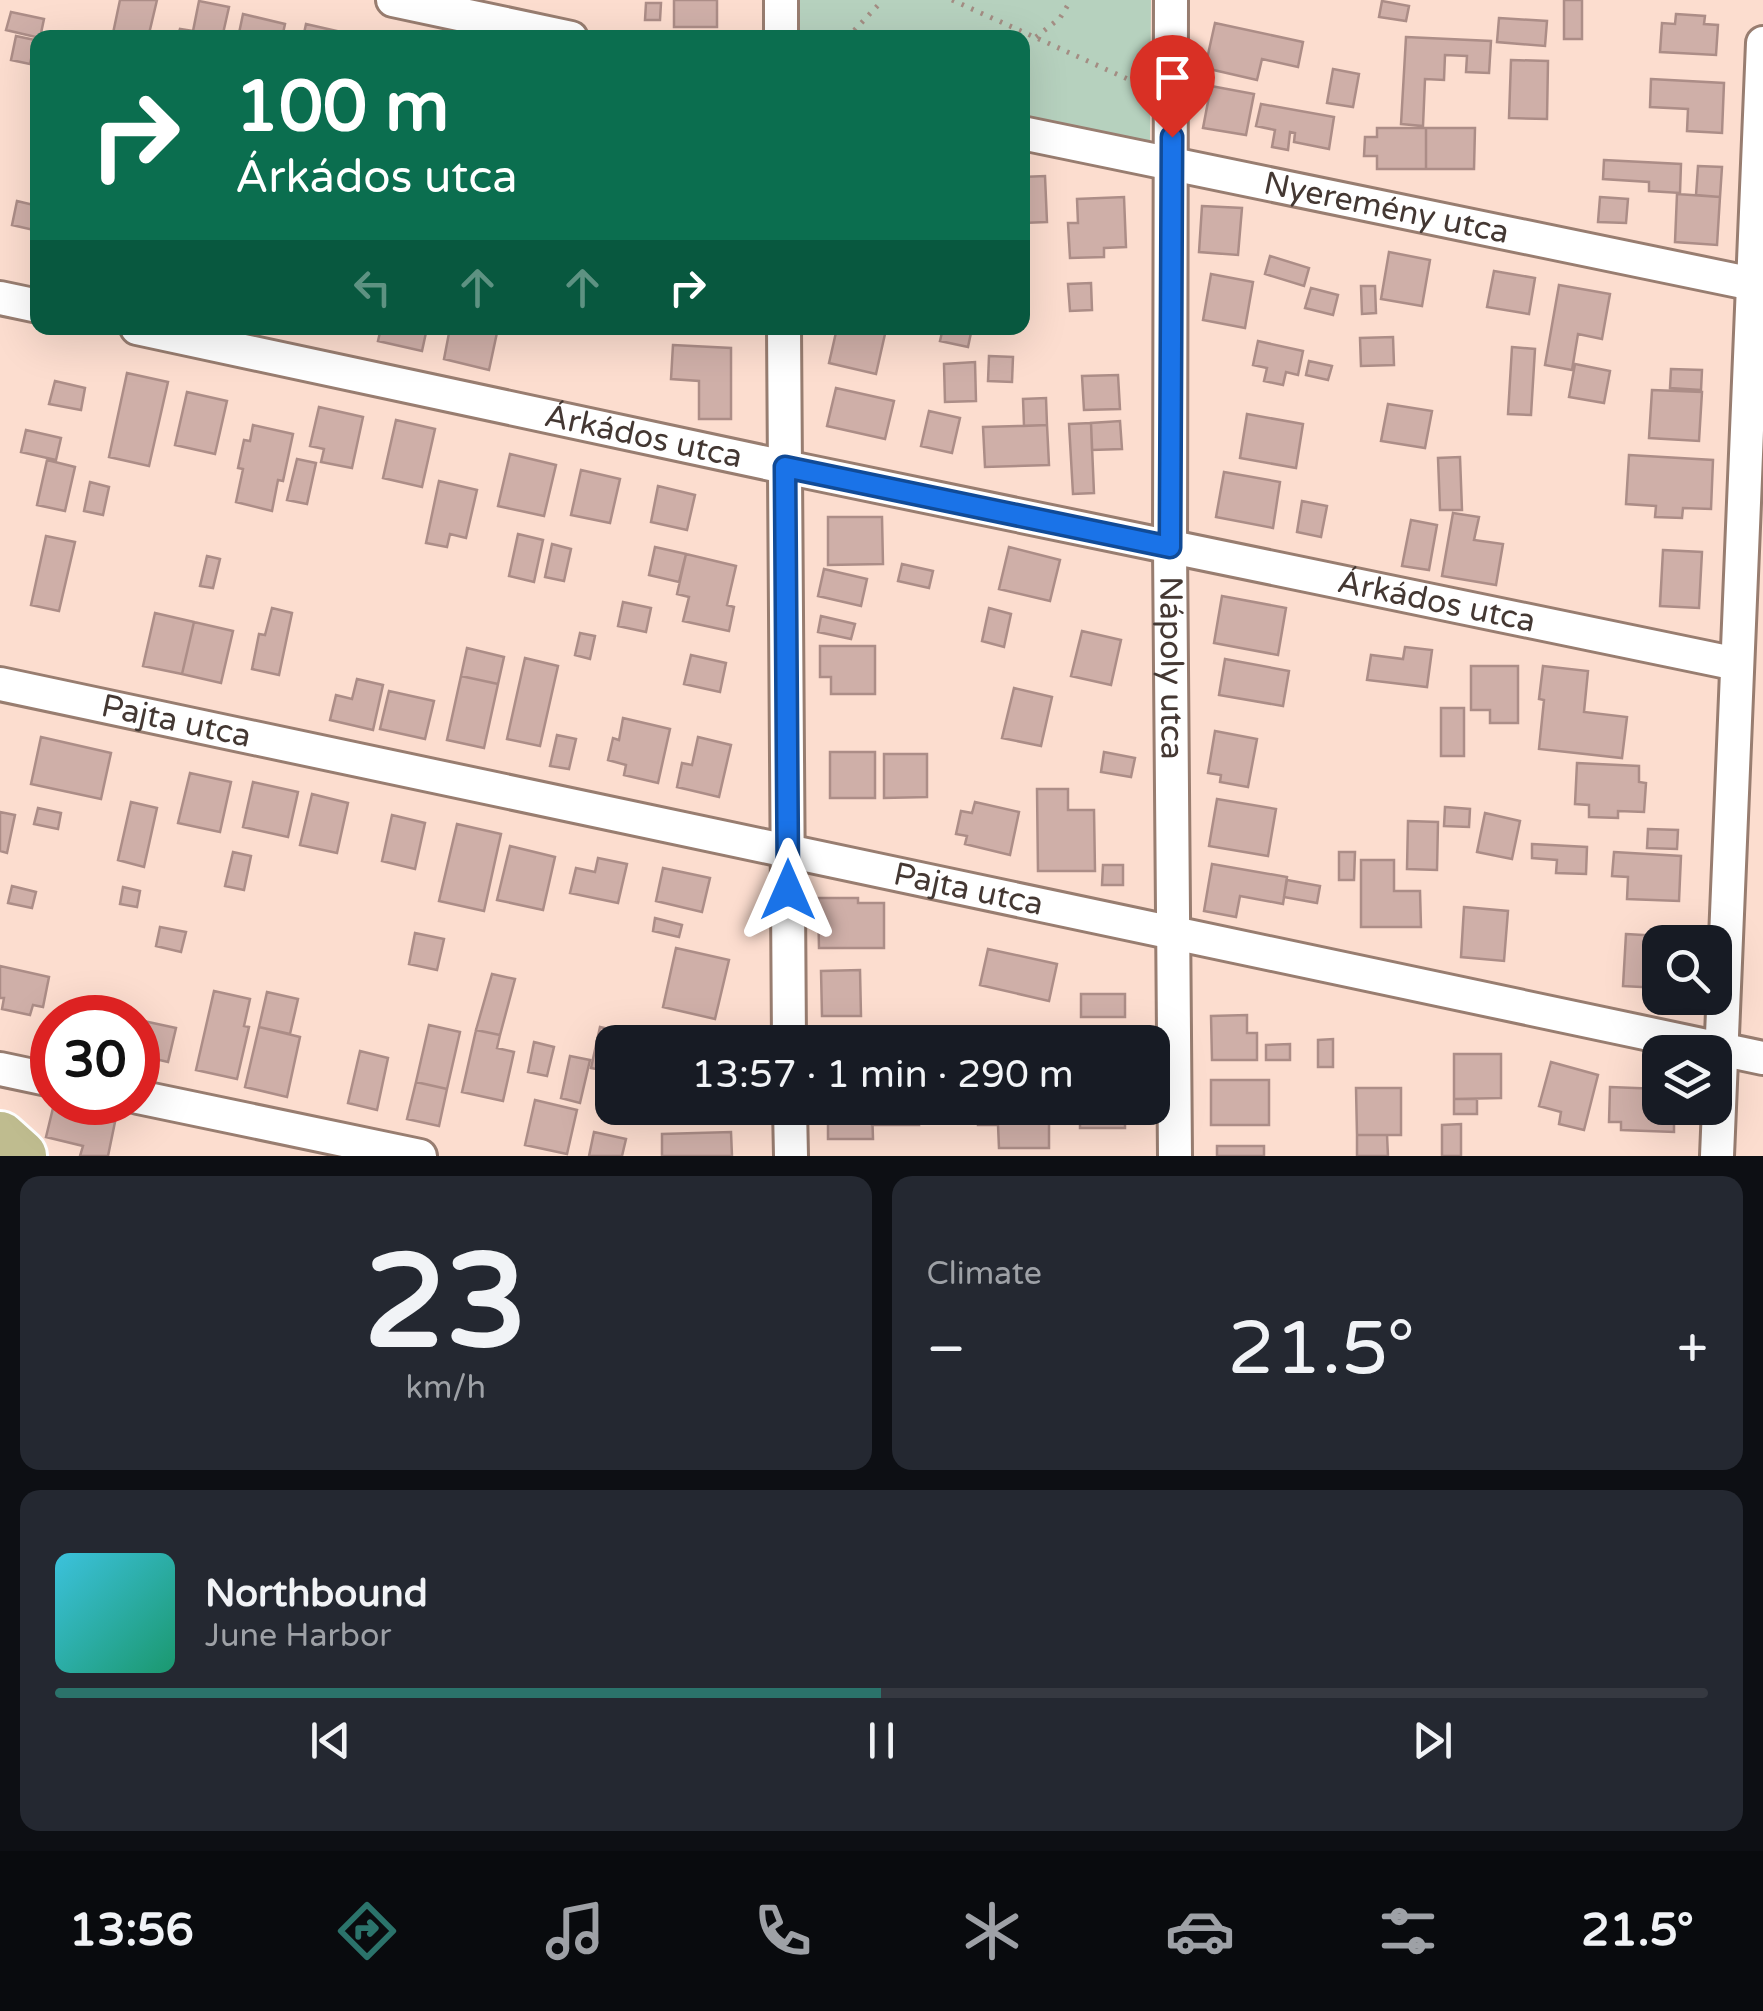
<!DOCTYPE html>
<html lang="en">
<head>
<meta charset="utf-8">
<style>
	:root { --surface:#171b24; --page:#242831; --text:#f1f3f6; --muted:#9ea1a6; --line:#363941; --accent:#2b736b }
	body { margin:0; font-family:"Varela Round",sans-serif; background:var(--page); color:var(--text); height:100vh; display:flex; flex-direction:column; font-size:38px; white-space:nowrap }
	* { box-sizing:border-box; margin:0 }
	p { font-size:32px; color:var(--muted) }
	.icon { flex:none; width:55px; height:55px; fill:none; stroke:currentColor; stroke-width:2; stroke-linecap:round; stroke-linejoin:round }
	.map { position:relative; height:1156px; overflow:hidden }
	.side { display:flex; flex-direction:column; gap:20px; padding:20px; background:#0d0f14; flex:1 }
	.side>* { flex:none }
	.banner { position:absolute; left:30px; top:30px; width:1000px; height:305px; border-radius:20px; box-shadow:0 10px 40px #0002; background:#0b6e4f; color:#fff; overflow:hidden }
	.controls { position:absolute; left:1642px; top:925px; display:grid; gap:20px }
	.controls a { display:grid; place-items:center; width:90px; height:90px; border-radius:20px; background:var(--surface); box-shadow:0 10px 40px #0002; font-size:50px }
	.speed { position:absolute; left:30px; top:995px; display:flex; gap:20px; font-size:50px; font-weight:700; text-align:center }
	.speed>* { display:grid; place-content:center; width:130px; height:130px; border-radius:50%; background:var(--surface); box-shadow:0 10px 40px #0002; line-height:1 }
	.speed .limit { border:15px solid #d22; background:#fff; color:#111 }
	.pin { position:absolute; display:grid; place-items:center; width:85px; height:85px; color:#fff; margin:-102px -42px; border-radius:50% 50% 50% 0; rotate:-45deg; box-shadow:0 0 10px #0007 }
	.pin .icon { rotate:45deg }
	.me { position:absolute; width:110px; margin:-55px; rotate:0deg; stroke-linejoin:round; filter:drop-shadow(0 0 8px #0008) }
	.turn { display:flex; align-items:center; gap:35px; height:210px; padding:0 40px; font-size:45px }
	.turn .icon { width:130px; height:130px; stroke-width:2.5 }
	.turn b { display:block; font-size:70px; line-height:85px }
	.lanes { display:flex; align-items:center; height:95px; padding:0 40px; background:#0003; justify-content:center; gap:50px; direction:ltr }
	.lanes .off { opacity:.35 }
	.big { font-size:75px; font-weight:600; line-height:1.1 }
	.side .widget { flex:1; display:flex; flex-direction:column; justify-content:center; gap:15px; min-width:0; padding:0 35px; border-radius:20px; background:var(--page) }
	.side .dial { align-items:center; gap:0 }
	.dial b { font-size:130px; line-height:1 }
	.song { display:flex; align-items:center; gap:30px }
	.cover { width:120px; height:120px; border-radius:15px; background:linear-gradient(135deg,hsl(190 70% 55%),hsl(160 70% 35%)) }
	.played { height:10px; border-radius:5px; background:linear-gradient(90deg,var(--accent) 50%,var(--line) 50%) }
	.keys { display:flex; justify-content:space-around; direction:ltr }
	.heat { display:flex; justify-content:space-between; align-items:center; font-size:55px; direction:ltr }
	.side .tiles { flex:1; display:grid; gap:20px; grid-template-columns:1fr 1fr }
	.widget:last-child { grid-column:span 2 }
	.trip { position:absolute; left:595px; top:1025px; width:575px; height:100px; border-radius:20px; background:var(--surface); box-shadow:0 10px 40px #0002; font-weight:600; line-height:100px; text-align:center }
	.dock { display:flex; height:160px; justify-content:space-around; align-items:center; background:#090b0e; color:var(--muted) }
	.dock .icon { width:70px; height:70px }
	.dock .active { color:var(--accent) }
	.dock b { font-size:45px; color:var(--text) }
	.map>svg:first-child { display:block }
	.green { fill:#b6d1be }
	.building { fill:#cfafa8; stroke:#ac8d87; stroke-width:2.5 }
	.lines { fill:none; stroke-linecap:round; stroke-linejoin:round }
	.minor-casing { stroke:#987d70; stroke-width:38 }
	.primary-casing { stroke:#fff; stroke-width:58 }
	.path { stroke:#a38d83; stroke-width:5; stroke-dasharray:2.5 8; stroke-linecap:butt }
	.minor { stroke:#fff; stroke-width:32 }
	.primary { stroke:#bfbc8f; stroke-width:52 }
	.route-casing { stroke:#114b97; stroke-width:25 }
	.route { stroke:#1a73e8; stroke-width:18 }
	.labels { text-anchor:middle; dominant-baseline:central; stroke-width:10; stroke-linejoin:round; paint-order:stroke }
	.street-label { font-size:32px; fill:#443833; stroke:#fff }
</style>
</head>
<body>
<div class="map">
<svg width="1763" height="1156" viewBox="0 0 1763 1156">
	<rect width="100%" height="100%" fill="#fcddcf"/>
	<path class="green" d="M794 0H1151L1150 147 1023 121 1022 38H794Z"/>
	<path class="building" d="M120 0H157L148 38H112Z
		M674 0H717V27H674Z
		M1564 0H1582V39H1564Z
		M199 1 229 7 222 38H177L180 29 193 31Z
		M1382 1 1409 6 1406 21 1379 17Z
		M646 3H661L660 20H645Z
		M11 12 44 19 40 38 6 30Z
		M243 14 285 24 282 38H238Z
		M1676 14 1705 16 1704 24 1718 25 1716 55 1660 52 1662 23 1675 24Z
		M1499 18 1547 21 1545 46 1497 42Z
		M1215 23 1303 42 1298 67 1262 59 1257 80 1205 68Z
		M306 24 354 35 353 38H303Z
		M16 36 35 40 30 64 11 60Z
		M1406 37 1491 41 1489 73 1466 72 1467 56 1445 55 1444 80 1425 79 1423 126 1401 124Z
		M1511 60 1548 61 1547 119 1509 118Z
		M1333 69 1359 74 1353 107 1327 103Z
		M1651 79 1724 83 1722 133 1687 131 1688 109 1650 107Z
		M1211 86 1254 94 1246 135 1203 128Z
		M1261 104 1334 117 1329 149 1294 142 1295 133 1290 132 1288 150 1272 147 1275 130 1256 126Z
		M1377 128H1426V169H1377V156H1364L1365 137H1377Z
		M1426 128H1475L1474 169H1426Z
		M1604 160 1681 164 1680 193 1649 191V182L1603 179Z
		M1698 166 1722 167 1720 197 1696 195Z
		M1045 176 1047 222 1022 223V177Z
		M1677 194 1720 197 1717 245 1675 242Z
		M1124 197 1126 247 1104 248V257L1070 258 1068 223H1078L1077 199Z
		M1600 197 1628 199 1626 223 1598 222Z
		M17 201 38 206V231L12 225Z
		M1202 206 1242 208 1238 255 1199 252Z
		M1389 252 1430 260 1422 306 1381 299Z
		M1270 256 1309 268 1304 286 1265 274Z
		M1494 271 1535 278 1529 314 1487 307Z
		M1211 274 1253 282 1245 328 1203 320Z
		M1091 283 1092 310 1070 311 1068 284Z
		M1559 285 1610 294 1602 339 1578 334 1572 370 1545 365Z
		M1361 286H1375L1376 313 1362 314Z
		M1311 288 1338 295 1333 315 1305 308Z
		M381 328H427L422 351 378 341Z
		M450 328H498L489 370 444 359Z
		M837 328H858L885 334 876 374 829 363Z
		M943 328H972L968 347 940 341Z
		M1393 337 1394 365 1361 366 1360 338Z
		M1258 341 1303 351 1298 375 1286 372 1283 385 1264 381 1267 368 1253 365Z
		M673 345 731 348V419H699V381L671 379Z
		M1512 347 1535 349 1531 415 1508 414Z
		M989 356 1013 357 1012 382 988 381Z
		M1309 361 1332 366 1328 380 1306 375Z
		M975 362 976 401 945 402 944 364Z
		M1575 364 1610 371 1604 403 1569 397Z
		M1671 369 1702 370 1701 390 1670 388Z
		M127 373 168 382 149 466 109 457Z
		M1118 375 1120 409 1084 410 1082 376Z
		M55 381 85 388 81 410 49 404Z
		M836 388 894 401 885 439 827 426Z
		M1652 390 1702 392 1699 441 1649 438Z
		M187 392 227 401 215 454 175 445Z
		M1046 398 1047 425 1024 426 1023 399Z
		M1388 404 1432 411 1425 448 1381 441Z
		M319 407 363 417 352 468 321 462 324 449 310 446Z
		M929 411 960 418 952 453 921 446Z
		M1247 414 1303 424 1296 468 1240 458Z
		M396 420 435 429 422 487 383 478Z
		M1120 421 1122 449 1092 450 1091 423Z
		M1091 423 1094 493 1073 494 1069 424Z
		M253 425 293 434 283 481 278 480 272 511 236 502 243 469 238 468 244 440 250 441Z
		M1047 425 1049 465 985 467 983 427Z
		M26 430 61 438 56 460 21 452Z
		M510 454 556 465 544 516 498 506Z
		M1629 455 1713 460 1711 509 1683 508 1682 518 1655 517 1656 506 1626 504Z
		M1460 457 1462 510H1440L1438 458Z
		M297 459 316 463 307 504 287 500Z
		M47 460 75 467 65 511 37 505Z
		M581 470 620 479 610 523 571 515Z
		M1224 472 1280 482 1273 528 1216 517Z
		M439 481 477 490 466 538 450 534 447 547 426 543Z
		M90 482 109 487 103 515 84 511Z
		M658 486 695 495 687 530 651 522Z
		M1302 501 1327 506 1321 537 1297 532Z
		M1453 513 1479 517 1474 540 1503 544 1496 585 1442 576Z
		M828 517H882L883 564 828 565Z
		M1411 520 1437 525 1429 570 1402 566Z
		M518 534 543 540 534 582 509 576Z
		M46 536 75 542 59 611 31 605Z
		M552 544 571 549 564 581 545 577Z
		M655 547 686 554 679 582 649 575Z
		M1009 547 1060 560 1050 601 999 589Z
		M1663 550 1702 552 1699 608 1660 606Z
		M686 554 736 566 727 605 734 607 729 631 683 621 689 597 677 594Z
		M207 556 220 559 213 588 200 586Z
		M902 564 933 571 929 588 898 581Z
		M824 569 867 579 861 606 818 596Z
		M1222 596 1286 608 1278 655 1214 643Z
		M623 602 651 608 646 632 618 626Z
		M272 608 292 613 279 675 252 669 259 634 265 635Z
		M989 608 1011 614 1004 647 982 641Z
		M155 613 194 622 182 674 143 666Z
		M821 616 855 624 851 639 818 632Z
		M194 622 233 631 221 683 182 674Z
		M1082 631 1121 640 1111 685 1071 676Z
		M580 633 595 636 590 659 575 655Z
		M820 646H875V694H831V677H820Z
		M1405 647 1432 650 1427 687 1367 680 1371 655 1403 659Z
		M467 648 504 657 498 684 461 676Z
		M691 655 726 663 720 692 684 684Z
		M525 658 558 666 540 746 507 739Z
		M1225 659 1289 671 1283 706 1219 695Z
		M1471 666H1518V723H1490V710H1471Z
		M1543 666 1588 671 1584 712 1627 717 1622 758 1539 749 1544 700 1539 699Z
		M461 676 498 684 484 748 447 740Z
		M357 679 383 685 373 730 330 720 336 695 352 699Z
		M1014 688 1052 697 1041 746 1002 738Z
		M389 691 434 701 425 739 380 729Z
		M1441 708H1464V756H1441Z
		M623 718 670 729 658 783 624 775 626 765 608 760 613 738 619 740Z
		M1215 731 1257 739 1248 787 1220 782 1221 775 1208 773Z
		M557 735 576 739 569 769 550 766Z
		M41 737 111 753 101 799 31 784Z
		M698 737 731 745 719 797 677 787 682 763 692 765Z
		M830 752H875V798H830Z
		M1104 752 1135 758 1131 777 1101 772Z
		M884 754H927V797L884 798Z
		M1577 763 1639 766V782L1646 783 1644 812 1618 811V818L1589 817V805L1575 804Z
		M190 773 231 782 220 832 178 823Z
		M253 782 298 792 288 837 243 827Z
		M1037 789H1068V810H1094L1095 871H1038Z
		M312 794 348 803 337 853 300 845Z
		M1217 799 1276 809 1268 856 1209 846Z
		M131 802 157 808 144 867 118 860Z
		M975 802 1019 812 1010 855 965 844 967 836 956 834 961 811 972 813Z
		M1445 807 1470 809 1469 827 1444 826Z
		M38 808 61 813 58 829 34 824Z
		M0 812 15 815 7 853 0 851Z
		M1485 813 1520 821 1512 859 1477 852Z
		M392 815 425 823 415 869 382 861Z
		M1408 821 1438 822 1437 870 1407 869Z
		M457 824 501 834 484 911 439 901Z
		M1648 829 1678 830 1677 849 1647 848Z
		M1532 844 1587 847 1586 874 1556 873 1557 860 1532 858Z
		M510 846 555 857 543 910 497 900Z
		M233 852 251 856 244 890 225 886Z
		M1339 852H1355L1354 880H1339Z
		M1614 852 1681 856 1679 901 1627 899 1628 877 1612 876Z
		M598 858 627 864 618 903 570 893 576 868 595 872Z
		M1361 860H1394V891H1420L1421 927H1361Z
		M1212 864 1287 877 1283 904 1240 896 1236 917 1204 911Z
		M1103 865H1123V885H1102Z
		M663 868 710 878 702 912 656 901Z
		M1287 880 1320 886 1317 903 1284 897Z
		M12 886 36 892 32 908 8 903Z
		M123 887 140 891 137 907 120 904Z
		M818 898H858V903H884V948H819Z
		M1464 907 1508 911 1504 961 1461 957Z
		M655 918 682 925 679 937 653 931Z
		M160 927 186 932 181 952 156 946Z
		M415 933 444 939 437 970 409 964Z
		M1626 934 1677 937 1676 942H1660V988L1623 986Z
		M676 948 729 960 715 1019 663 1007Z
		M988 949 1057 964 1049 1001 980 985Z
		M0 966 49 977 43 1007 33 1005 30 1015 2 1009 4 998H0Z
		M860 970 861 1016H822L821 971Z
		M492 974 515 979 500 1035 476 1030Z
		M214 991 250 999 244 1026 249 1027 237 1079 196 1070Z
		M267 992 298 999 290 1034 259 1027Z
		M1081 994H1125V1017H1081Z
		M1247 1015V1033H1257V1060H1212L1211 1016Z
		M139 1020 176 1028 168 1062 138 1055Z
		M429 1025 460 1032 447 1089 416 1082Z
		M259 1027 300 1037 287 1097 245 1087Z
		M600 1027 640 1036 639 1042H612V1072L591 1068Z
		M476 1030 500 1035 497 1048 514 1052 503 1101 462 1092Z
		M873 1031V1042H820V1032Z
		M1080 1033V1042H1032V1034Z
		M1080 1033H1128V1042H1080Z
		M1333 1039V1067H1318V1040Z
		M534 1042 554 1047 547 1076 528 1072Z
		M1290 1044V1060H1266V1045Z
		M360 1051 388 1058 377 1110 348 1103Z
		M1454 1054H1501V1098L1454 1099Z
		M570 1056 590 1060 580 1103 561 1098Z
		M1551 1062 1598 1075 1584 1130 1559 1124 1561 1112 1539 1106Z
		M1211 1080H1269V1125H1211Z
		M416 1082 447 1089 439 1126 407 1119Z
		M1610 1087 1660 1089V1108H1674V1132L1621 1130V1122H1609Z
		M1356 1088H1401V1135H1357Z
		M1454 1099H1477V1114H1454Z
		M535 1100 577 1110 567 1154 525 1145Z
		M53 1108 115 1122 108 1156H80L83 1146 46 1137Z
		M828 1108H872L873 1139H828Z
		M872 1108H918L919 1125H872Z
		M978 1108H1049V1148H999L998 1125H978Z
		M1080 1108H1125V1128H1080Z
		M1461 1124V1156H1442V1125Z
		M594 1132 626 1139 622 1156H589Z
		M731 1132 732 1156H662V1134Z
		M1357 1135H1387L1388 1156H1357Z
		M1217 1146H1264V1156H1217Z"/>
	<g class="lines">
		<g class="minor-casing">
			<g id="minor">
				<path d="M393 0 571 38"/>
				<path d="M781 0V38"/>
				<path id="s1" d="M1171 0 1170 547 1175 1156"/>
				<path id="s2" d="M1022 133 1753 284"/>
				<path d="M0 298 38 306"/>
				<path id="s3" d="M137 328 785 467 1737 664"/>
				<path d="M784 328 789 1042"/>
				<path id="s4" d="M0 684 1763 1058"/>
				<path d="M0 1069 52 1080"/>
				<path d="M138 1097 420 1156"/>
				<path d="M790 1108 791 1156"/>
				<path d="M1717 1156 1763 43"/>
			</g>
		</g>
		<g class="primary-casing">
			<path id="primary" d="M0 1138 20 1156"/>
		</g>
		<path class="path" d="M952 0 1141 85
			M1036 37 1060 18 1071 0
			M847 38 883 0"/>
		<use href="#minor" class="minor"/>
		<use href="#primary" class="primary"/>
	</g>
	<g class="lines">
		<g class="route-casing">
			<path id="route" d="M788 890 785 467 1170 547 1172 137"/>
		</g>
		<use href="#route" class="route"/>
	</g>
	<g class="labels">
		<g class="street-label">
			<text stroke="none"><textPath href="#s2" startOffset="372">Nyeremény utca</textPath></text>
			<text stroke="none"><textPath href="#s3" startOffset="518">Árkádos utca</textPath></text>
			<text stroke="none"><textPath href="#s3" startOffset="1328">Árkádos utca</textPath></text>
			<text stroke="none"><textPath href="#s1" startOffset="668">Nápoly utca</textPath></text>
			<text stroke="none"><textPath href="#s4" startOffset="180">Pajta utca</textPath></text>
			<text stroke="none"><textPath href="#s4" startOffset="990">Pajta utca</textPath></text>
		</g>
	</g>
</svg>
<div class="controls">
<a><svg class="icon" aria-label="search" viewBox="0 0 24 24"><circle cx="10" cy="10" r="6"/><path d="M15 15l6 6"/></svg></a>
<a><svg class="icon" aria-label="layers" viewBox="0 0 24 24"><path d="M12 4l9 5-9 5-9-5zM3 14l9 5 9-5"/></svg></a>
</div>
<div class="speed"><div class="limit">30</div></div>
<div class="pin" style="left:1172px;top:137px;background:#d93025"><svg class="icon" aria-label="arrive" viewBox="0 0 24 24"><path d="M6 21V4h12l-3 4 3 4H6"/></svg></div>
<svg class="me" style="left:788px;top:890px" viewBox="-20 -20 40 40"><path d="M0-17L14 15 0 8-14 15z" fill="#1a73e8" stroke="#fff" stroke-width="4"/></svg>
<div class="trip">13:57 · 1 min · 290 m</div>
<div class="banner">
<div class="turn"><svg class="icon" aria-label="right" viewBox="0 0 24 24"><path d="M7 20v-9h11M14 6l5 5-5 5"/></svg><div><b>100 m</b>Árkádos utca</div></div>
<div class="lanes"><svg class="icon off" aria-label="left" viewBox="0 0 24 24"><path d="M17 20v-9H6M10 6l-5 5 5 5"/></svg><svg class="icon off" aria-label="ahead" viewBox="0 0 24 24"><path d="M12 20V5M6 11l6-6 6 6"/></svg><svg class="icon off" aria-label="ahead" viewBox="0 0 24 24"><path d="M12 20V5M6 11l6-6 6 6"/></svg><svg class="icon" aria-label="right" viewBox="0 0 24 24"><path d="M7 20v-9h11M14 6l5 5-5 5"/></svg></div>
</div>
</div>
<section class="side">
<div class="tiles">
<div class="widget dial"><b>23</b><p>km/h</p></div>
<div class="widget"><p>Climate</p>
<div class="heat"><a>−</a><b class="big">21.5°</b><a>+</a></div>
</div>
<div class="widget">
<div class="song"><i class="cover"></i><div><b>Northbound</b><p>June Harbor</p></div></div>
<div class="played"></div>
<div class="keys"><svg class="icon" aria-label="previous" viewBox="0 0 24 24"><path d="M18 5L8 12l10 7zM5 5v14"/></svg><svg class="icon" aria-label="pause" viewBox="0 0 24 24"><path d="M8 5v14M16 5v14"/></svg><svg class="icon" aria-label="next" viewBox="0 0 24 24"><path d="M6 5l10 7-10 7zM19 5v14"/></svg></div>
</div>
</div>
</section>
<nav class="dock">
<b>13:56</b>
<svg class="icon active" aria-label="directions" viewBox="0 0 24 24"><path d="M12 3l9 9-9 9-9-9zM9 14v-3h6M13 9l2 2-2 2"/></svg>
<svg class="icon" aria-label="music" viewBox="0 0 24 24"><path d="M9 18V5l10-2v13"/><circle cx="6" cy="18" r="3"/><circle cx="16" cy="16" r="3"/></svg>
<svg class="icon" aria-label="phone" viewBox="0 0 24 24"><path d="M5 4h4l2 5-3 2q2 4 5 5l2-3 5 2v4C11 20 4 13 5 4z"/></svg>
<svg class="icon" aria-label="climate" viewBox="0 0 24 24"><path d="M12 3v18M4 7l16 10M4 17L20 7"/></svg>
<svg class="icon" aria-label="car" viewBox="0 0 24 24"><path d="M5 17H2v-5l4-1 3-4h7l3 4 3 1v5h-3M9 17h6M6 11h13"/><circle cx="7" cy="17" r="2"/><circle cx="17" cy="17" r="2"/></svg>
<svg class="icon" aria-label="filters" viewBox="0 0 24 24"><path d="M4 7h16M4 17h16"/><circle cx="9" cy="7" r="2"/><circle cx="15" cy="17" r="2"/></svg>
<b>21.5°</b>
</nav>
</body>
</html>
